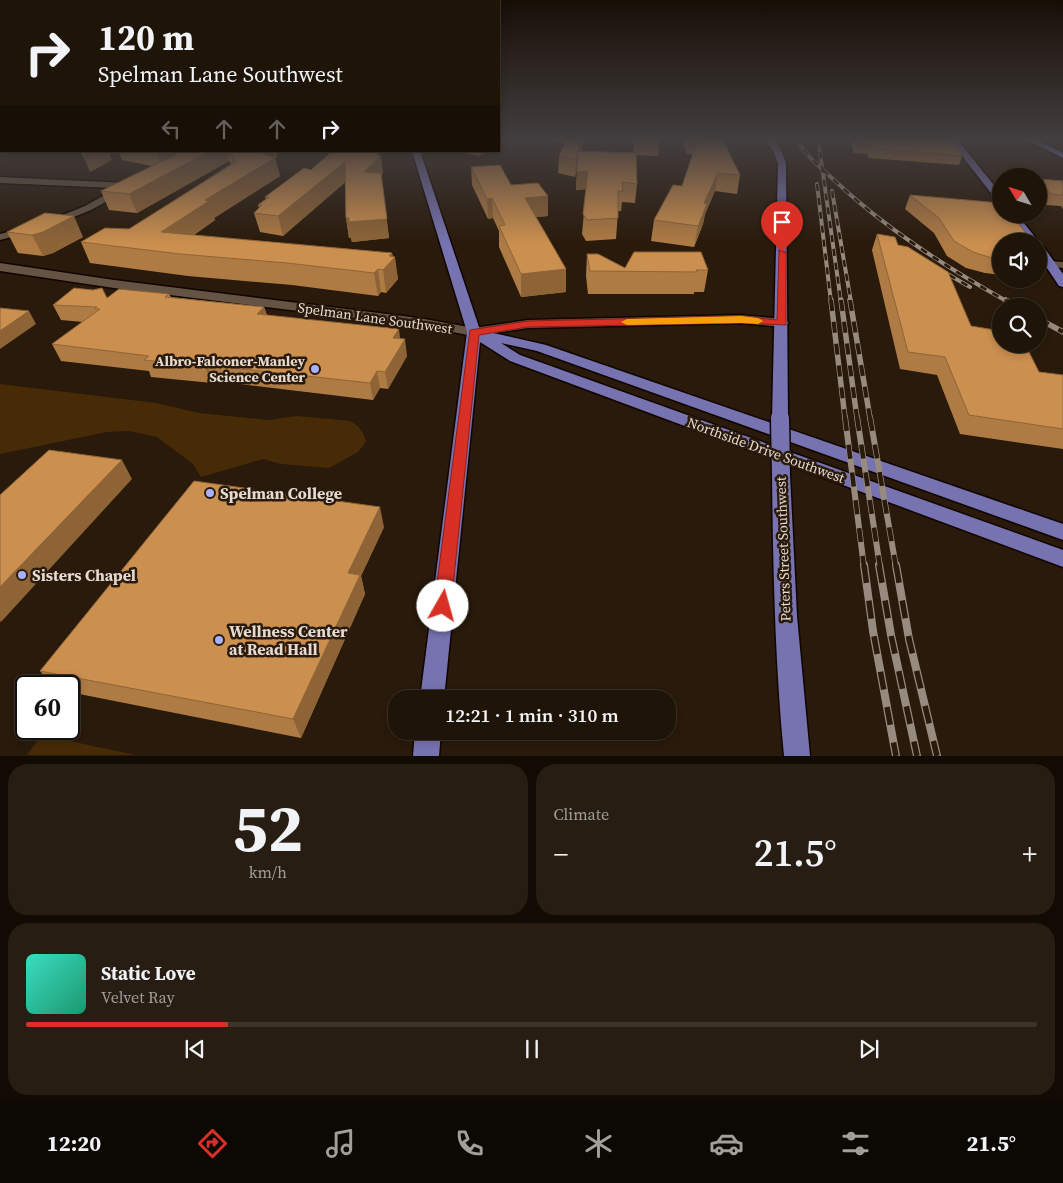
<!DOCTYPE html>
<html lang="en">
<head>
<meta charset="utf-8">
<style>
	:root { --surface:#1f1408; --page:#271d12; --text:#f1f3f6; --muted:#a19e9c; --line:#3c3329; --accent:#d93025 }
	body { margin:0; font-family:"Source Serif 4",serif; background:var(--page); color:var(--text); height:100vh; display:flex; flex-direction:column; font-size:19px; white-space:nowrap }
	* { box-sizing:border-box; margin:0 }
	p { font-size:16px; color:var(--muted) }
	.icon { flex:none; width:28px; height:28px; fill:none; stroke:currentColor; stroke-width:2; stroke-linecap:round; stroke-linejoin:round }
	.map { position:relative; height:756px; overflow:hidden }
	.sheet { display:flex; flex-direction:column; gap:8px; padding:8px; background:#110b04; flex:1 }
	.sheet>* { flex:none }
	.hud { position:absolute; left:0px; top:0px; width:500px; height:152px; box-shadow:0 2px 8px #0003,0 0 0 1px var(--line); background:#1f1408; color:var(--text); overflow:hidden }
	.needle { width:32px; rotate:308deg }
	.controls { position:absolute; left:992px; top:168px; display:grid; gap:10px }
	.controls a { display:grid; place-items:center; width:55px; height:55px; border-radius:50%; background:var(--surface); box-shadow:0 2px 8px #0003,0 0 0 1px var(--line); font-size:25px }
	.speed { position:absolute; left:15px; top:675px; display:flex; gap:10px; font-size:25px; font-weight:700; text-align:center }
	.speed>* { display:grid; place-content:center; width:65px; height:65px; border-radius:50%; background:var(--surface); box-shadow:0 2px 8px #0003,0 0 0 1px var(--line); line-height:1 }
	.speed .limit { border:2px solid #111; border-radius:8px; background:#fff; color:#111 }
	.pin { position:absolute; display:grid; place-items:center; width:42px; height:42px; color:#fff; margin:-51px -21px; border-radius:50% 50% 50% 0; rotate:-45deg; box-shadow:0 0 5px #0007 }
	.pin .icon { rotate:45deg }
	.me { position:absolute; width:55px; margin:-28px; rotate:7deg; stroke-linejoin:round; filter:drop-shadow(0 0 4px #0008) }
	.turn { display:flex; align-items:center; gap:18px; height:105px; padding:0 15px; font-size:22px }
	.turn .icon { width:65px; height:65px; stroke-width:2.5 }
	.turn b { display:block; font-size:35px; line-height:42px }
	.lanes { display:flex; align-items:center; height:48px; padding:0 15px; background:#0003; justify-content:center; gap:25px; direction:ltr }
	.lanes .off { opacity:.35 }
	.big { font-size:38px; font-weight:600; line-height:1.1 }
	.sheet .tile { flex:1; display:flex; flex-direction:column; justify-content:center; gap:8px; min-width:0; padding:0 18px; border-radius:20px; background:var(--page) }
	.sheet .dial { align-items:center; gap:0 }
	.dial b { font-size:65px; line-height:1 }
	.song { display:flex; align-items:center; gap:15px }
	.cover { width:60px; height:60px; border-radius:8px; background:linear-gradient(135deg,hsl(170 70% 55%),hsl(160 70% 35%)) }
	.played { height:5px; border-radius:2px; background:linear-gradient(90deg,var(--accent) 20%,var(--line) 20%) }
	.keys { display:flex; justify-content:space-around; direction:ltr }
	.heat { display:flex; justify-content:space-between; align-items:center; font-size:28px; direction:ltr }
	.sheet .tiles { flex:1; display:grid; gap:8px; grid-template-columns:1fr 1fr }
	.tile:last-child { grid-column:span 2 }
	.trip { position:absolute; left:388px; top:690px; width:288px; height:50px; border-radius:20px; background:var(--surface); box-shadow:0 2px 8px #0003,0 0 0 1px var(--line); font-weight:600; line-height:50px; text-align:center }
	.dock { display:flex; height:80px; justify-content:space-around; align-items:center; background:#0c0803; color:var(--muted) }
	.dock .icon { width:35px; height:35px }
	.dock .current { color:var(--accent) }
	.dock b { font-size:22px; color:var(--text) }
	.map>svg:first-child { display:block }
	.green { fill:#472a06 }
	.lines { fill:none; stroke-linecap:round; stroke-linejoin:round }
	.minor-casing { stroke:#110500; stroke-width:3 }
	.major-casing { stroke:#110500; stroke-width:3 }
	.highway-casing { stroke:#110500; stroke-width:3 }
	.minor { fill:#655444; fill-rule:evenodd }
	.major { fill:#7773b1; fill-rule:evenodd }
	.highway { fill:#8388f9; fill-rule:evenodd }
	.rail-far3-casing { stroke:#978b7f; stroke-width:4 }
	.rail-far2-casing { stroke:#978b7f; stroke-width:5.5 }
	.rail-far1-casing { stroke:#978b7f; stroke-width:6 }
	.rail-casing { stroke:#978b7f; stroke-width:8 }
	.rail-far3 { stroke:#291a0b; stroke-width:2.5; stroke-dasharray:7; stroke-linecap:butt }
	.rail-far2 { stroke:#291a0b; stroke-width:4; stroke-dasharray:11; stroke-linecap:butt }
	.rail-far1 { stroke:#291a0b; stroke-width:4.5; stroke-dasharray:14; stroke-linecap:butt }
	.rail { stroke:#291a0b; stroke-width:5.5; stroke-dasharray:18; stroke-linecap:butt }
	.major-bridge-casing { stroke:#110500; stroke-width:21; stroke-linecap:butt }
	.major-bridge { stroke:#7773b1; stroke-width:18 }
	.wall { fill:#af7b44 }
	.shaded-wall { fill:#8e6437 }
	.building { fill:#cb8f4f; stroke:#8e6437 }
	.route { fill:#d93025; stroke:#8d1f18 }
	.slow { fill:#f59e0b }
	.poi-dot { fill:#a9b0fc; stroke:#291a0b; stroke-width:2 }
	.labels { text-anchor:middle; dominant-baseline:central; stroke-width:5; stroke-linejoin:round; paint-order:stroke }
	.street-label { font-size:14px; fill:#e6dbd2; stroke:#291a0b }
	.poi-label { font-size:14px; font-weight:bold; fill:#e6dbd2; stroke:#291a0b; text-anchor:end }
	.near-poi-label { font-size:16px; font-weight:bold; fill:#e6dbd2; stroke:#291a0b; text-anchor:start }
</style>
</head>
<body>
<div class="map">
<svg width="1063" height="756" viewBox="0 0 1063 756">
	<rect width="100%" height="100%" fill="#291a0b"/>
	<path class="green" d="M0 384 156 403 199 413 268 420 297 416 340 420 350 421 358 426 364 435 366 442 358 452 329 468 281 464 263 459 201 477 193 464 157 437 129 431 107 432 0 454Z
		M42 735 135 755H27Z"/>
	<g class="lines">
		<g class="minor-casing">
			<path id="minor" d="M0 139H1V143H0Z
				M0 177 128 183 133 186 125 189 124 192 91 210 52 226 47 223 48 221 85 206 117 188 0 183Z
				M27 227 31 228 32 230 31 232 0 240V234Z
				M1051 261 1063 262V268L1047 266 1045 264Z
				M0 263 114 280 419 318 474 328 528 320 741 315 782 319 789 323 782 327 741 323 528 328 474 336 419 326 114 288 0 271Z"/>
		</g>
		<g class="major-casing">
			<path id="major" d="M762 138H771L780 148 786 163 788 418 786 422 780 423 774 422 772 418 778 163 772 149Z
				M948 138H956L1001 194V203L998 202Z
				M412 151H420L480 330 546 345 1063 524V540L537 351 501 343 520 355 1063 550V567L510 361 480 342 444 699H420L467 332Z
				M1007 214H1017L1038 241H1028Z
				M1039 245 1043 246 1063 274V287L1059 286 1039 256Z
				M781 469 787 470 790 475 797 616 810 756H784C775 662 773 569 772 475L775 470Z
				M415 731H441L439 756H413Z"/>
		</g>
		<g class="highway-casing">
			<path id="highway" d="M1023 138H1034L1063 153V158Z"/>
		</g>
		<use href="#minor" class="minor"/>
		<use href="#major" class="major"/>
		<use href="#highway" class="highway"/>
		<g class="rail-far3-casing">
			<path id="rail-far3" d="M796 138C805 155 820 167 834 180 886 229 946 267 1008 302
				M818 138 841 302
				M817 184 831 302
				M832 191 851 302
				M937 268 970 287"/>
		</g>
		<g class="rail-far2-casing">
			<path id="rail-far2" d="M831 300 845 418
				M841 300 857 418
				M850 300 870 418
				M1006 300 1016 306
				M1039 319 1063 332"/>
		</g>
		<g class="rail-far1-casing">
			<path id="rail-far1" d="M845 417 864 567
				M857 417 880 567
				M870 417 896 567"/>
		</g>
		<g class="rail-casing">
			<path id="rail" d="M864 565 873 631 896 756
				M879 565 891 635 917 756
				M896 565 909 639 937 756"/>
		</g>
		<use href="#rail-far3" class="rail-far3"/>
		<use href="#rail-far2" class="rail-far2"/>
		<use href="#rail-far1" class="rail-far1"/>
		<use href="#rail" class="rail"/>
		<g class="major-bridge-casing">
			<path id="major-bridge" d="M780 418 781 475"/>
		</g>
		<use href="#major-bridge" class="major-bridge"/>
	</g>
	<path class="wall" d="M550 138H584L581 151 633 153 634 138H660L658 156 636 155 637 184 635 203 622 202 621 211H618L616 239 586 241 582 234 586 189 576 190 577 170 575 177 558 173 559 156 565 143 550 141Z
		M681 138H722L740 175 737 194 715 191 705 214 703 224 694 247 651 241 654 220 682 186 693 154H687Z
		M849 138H949L962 156 959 165 869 158 867 154 854 153Z
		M118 151H276L277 158H275L280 176 214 218 215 220 194 235 392 253 398 279 386 293 381 292 378 296 292 285 188 276 90 263 81 242 129 229 231 164 229 161 137 213 109 210 101 191 152 166 122 160Z
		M352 151H377L383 173 381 175 389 238 352 242 351 238H349L346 218 345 182 283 236 260 232 254 213 259 208 258 205 266 199 265 197 311 170 352 152Z
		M455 151H489L479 156Z
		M471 167 511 185 548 196V216L536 217 566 269V292L521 297 499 247V231L493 218 488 219 472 185Z
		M1039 179 1063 181V209L1061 206 1046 205 1039 197Z
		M910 195 1001 241V275L985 273 966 268 947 256 934 233 905 209Z
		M7 232 83 237 53 253 43 256 18 253Z
		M877 234 898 245 971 326 1039 372 1063 375V449L960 434 937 375 900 369 872 250Z
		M1039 251 1048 264 1040 280 1033 279H1039Z
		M587 254 625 268 708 270 704 292H694V294H588L586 276Z
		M169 294 171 297 264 307 267 315 400 339 407 356 388 389 380 388 373 400 214 381 212 383 151 377 149 371 61 361 52 344 83 322 61 320 53 305 107 298Z
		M384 527 361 576 365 594 301 738 69 692V686H53L40 671Z"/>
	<path class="shaded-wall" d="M499 138H500V146H499Z
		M581 138H584L575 177 576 160Z
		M92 151H109L112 160 90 172 83 156Z
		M155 151H227L229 161 137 213 129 194 203 155 180 162 177 154 174 153 177 163 161 168Z
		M247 151H276L277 158H275L280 176 214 218 215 220 168 253 161 232 205 200Z
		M479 151H489L479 156Z
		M378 154V158L381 156 383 173 366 190 364 172Z
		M345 162 348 180 283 236 278 216Z
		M588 171 587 189 576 190 577 172Z
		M718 173 715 191 705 214 703 224 694 247 698 226 704 203Z
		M381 175 389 238 352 242 351 238H349L346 218Z
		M548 196V216L525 218V198Z
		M492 198 493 218 488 219 487 199Z
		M74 216 83 237 53 253 43 256 32 235Z
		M392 253 393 259 395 257 398 279 386 293 383 270 389 256Z
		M378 269 381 292 378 296 374 273Z
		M566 269V292L521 297V274Z
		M264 307 269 322 257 314Z
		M29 311 36 324 0 349V331Z
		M399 329 401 345 393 338Z
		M405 339 407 356 388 389 385 372Z
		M207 365 214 381 212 383 205 367Z
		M377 371 380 388 373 400 370 383Z
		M122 460 132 479 1 622 0 621V587Z
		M380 507 384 527 361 576 365 594 301 738 293 719 348 573Z"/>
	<path class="building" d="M567 138H581L576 160 559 156Z
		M698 138H722L740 175 718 173 704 203 707 204 698 226 654 220 673 185 682 186Z
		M855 138H949L962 156 871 148 870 145 857 144Z
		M82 151H92L83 156Z
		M181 151H210L129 194 101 191 177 154 174 153Z
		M229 151H256L275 158 205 200 209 201 161 232 392 253 389 256 395 257 383 270 378 269 374 273 287 263 180 254 81 242 105 228 129 229 236 162Z
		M352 151H377L378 154 377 155 381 156 364 172 381 173 387 219 349 222V218H346L345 162 278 216 254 213 262 205H258L269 197H265L304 168 311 170 330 153 352 152Z
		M578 151 636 153 637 184 622 182 623 191H618V218L587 220 583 214 588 171 577 172Z
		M500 165 511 185 538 183 548 196 525 198 566 269 521 274 499 226 505 225 492 198 487 199 471 167Z
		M1039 179 1063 181V195L1051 194 1039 181Z
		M910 195 1001 203V214H1011L1032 241H1001V258H992L973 252 954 241 939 218Z
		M45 213 74 216 43 232 32 235 7 232Z
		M877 234 895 237 898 245 908 247 948 272 971 326 1001 331V344H1025L1039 372 1063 375V429L969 415 945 357 908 352Z
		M1039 251 1048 264 1039 263Z
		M634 252H701L708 270H696L697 272 590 271 587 254H598L625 268Z
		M74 288 93 290 102 288 107 298 119 289 169 294 165 297 264 307 257 314 399 329 393 338 405 339 385 372 377 371 370 383 207 365 205 367 144 360 149 356 52 344 100 309H95L97 307 53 305Z
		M0 308 29 311 0 331Z
		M49 450 122 460 0 587V495Z
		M194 481 380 507 348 573 360 575 293 719 40 671Z"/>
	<linearGradient id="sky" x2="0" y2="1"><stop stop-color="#170e06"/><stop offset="0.57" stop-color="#433e3f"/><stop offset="1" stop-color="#433e3f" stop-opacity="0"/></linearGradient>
	<rect width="1063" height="244" fill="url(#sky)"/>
	<path class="route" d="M779 250 786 252V325L741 323 528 327 479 335 451 606 448 612 443 614 437 612 434 606 470 330 528 321 741 316 777 320Z"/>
	<path class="slow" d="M741 316 758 318 763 321 758 324 741 323 627 325 621 322 627 319Z"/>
	<g class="poi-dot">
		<circle cx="315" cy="369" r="5"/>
		<circle cx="210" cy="493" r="5"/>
		<circle cx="22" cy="575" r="5"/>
		<circle cx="219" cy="640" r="5"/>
	</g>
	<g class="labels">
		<g class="street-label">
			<text transform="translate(375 318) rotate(8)">Spelman Lane Southwest</text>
			<text transform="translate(766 450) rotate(20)">Northside Drive Southwest</text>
			<text transform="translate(783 549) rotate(-92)">Peters Street Southwest</text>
		</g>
		<g class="poi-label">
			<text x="305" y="361">Albro-Falconer-Manley<tspan x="305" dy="16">Science Center</tspan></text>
		</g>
		<g class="near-poi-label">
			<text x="220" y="493">Spelman College</text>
			<text x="32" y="575">Sisters Chapel</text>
			<text x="229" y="631">Wellness Center<tspan x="229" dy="18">at Read Hall</tspan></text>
		</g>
	</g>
</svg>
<div class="controls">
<a><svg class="needle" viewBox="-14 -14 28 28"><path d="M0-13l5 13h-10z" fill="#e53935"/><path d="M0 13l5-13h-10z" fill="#a19e9c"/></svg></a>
<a><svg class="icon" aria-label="sound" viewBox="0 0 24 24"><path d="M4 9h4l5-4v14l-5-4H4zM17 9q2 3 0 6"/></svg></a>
<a><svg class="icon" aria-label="search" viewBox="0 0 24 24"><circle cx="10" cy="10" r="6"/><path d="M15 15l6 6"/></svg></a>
</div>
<div class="speed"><div class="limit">60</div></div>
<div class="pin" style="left:782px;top:252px;background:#d93025"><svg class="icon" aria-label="arrive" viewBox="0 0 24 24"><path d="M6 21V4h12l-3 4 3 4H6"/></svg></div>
<svg class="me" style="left:443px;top:606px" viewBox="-20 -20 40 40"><circle r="19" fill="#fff"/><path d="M0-13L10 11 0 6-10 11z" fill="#d93025"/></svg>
<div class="trip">12:21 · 1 min · 310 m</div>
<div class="hud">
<div class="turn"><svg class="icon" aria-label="right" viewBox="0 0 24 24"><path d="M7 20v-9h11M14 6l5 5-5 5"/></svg><div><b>120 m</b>Spelman Lane Southwest</div></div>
<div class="lanes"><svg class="icon off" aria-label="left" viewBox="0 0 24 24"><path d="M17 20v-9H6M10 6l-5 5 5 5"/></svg><svg class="icon off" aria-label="ahead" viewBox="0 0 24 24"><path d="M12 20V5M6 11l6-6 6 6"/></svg><svg class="icon off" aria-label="ahead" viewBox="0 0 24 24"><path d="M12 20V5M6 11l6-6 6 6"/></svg><svg class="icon" aria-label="right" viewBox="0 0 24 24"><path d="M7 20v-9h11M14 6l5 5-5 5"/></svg></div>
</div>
</div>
<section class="sheet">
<div class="tiles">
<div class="tile dial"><b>52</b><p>km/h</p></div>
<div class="tile"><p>Climate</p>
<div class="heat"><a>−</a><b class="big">21.5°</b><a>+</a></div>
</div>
<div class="tile">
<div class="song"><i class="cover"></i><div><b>Static Love</b><p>Velvet Ray</p></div></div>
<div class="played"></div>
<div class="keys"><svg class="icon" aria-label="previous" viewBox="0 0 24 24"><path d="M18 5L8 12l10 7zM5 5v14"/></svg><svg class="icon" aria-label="pause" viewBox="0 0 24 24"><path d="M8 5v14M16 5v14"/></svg><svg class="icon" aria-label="next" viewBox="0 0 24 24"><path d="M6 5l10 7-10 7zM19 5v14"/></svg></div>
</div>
</div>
</section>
<nav class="dock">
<b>12:20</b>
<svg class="icon current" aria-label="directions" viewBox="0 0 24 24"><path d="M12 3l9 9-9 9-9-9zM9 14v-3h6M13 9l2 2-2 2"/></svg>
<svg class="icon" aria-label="music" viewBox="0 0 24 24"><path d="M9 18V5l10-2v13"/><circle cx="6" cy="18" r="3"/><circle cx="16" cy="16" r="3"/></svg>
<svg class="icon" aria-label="phone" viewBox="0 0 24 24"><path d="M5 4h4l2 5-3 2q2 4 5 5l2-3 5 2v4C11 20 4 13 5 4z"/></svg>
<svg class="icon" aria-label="climate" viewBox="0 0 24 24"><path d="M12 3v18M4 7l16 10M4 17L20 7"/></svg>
<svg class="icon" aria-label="car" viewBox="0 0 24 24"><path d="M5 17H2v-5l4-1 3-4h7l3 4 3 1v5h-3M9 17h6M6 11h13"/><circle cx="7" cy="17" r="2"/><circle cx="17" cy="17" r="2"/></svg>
<svg class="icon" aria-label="filters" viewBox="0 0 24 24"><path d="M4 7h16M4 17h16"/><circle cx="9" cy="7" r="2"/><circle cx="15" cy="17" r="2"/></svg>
<b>21.5°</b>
</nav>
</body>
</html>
